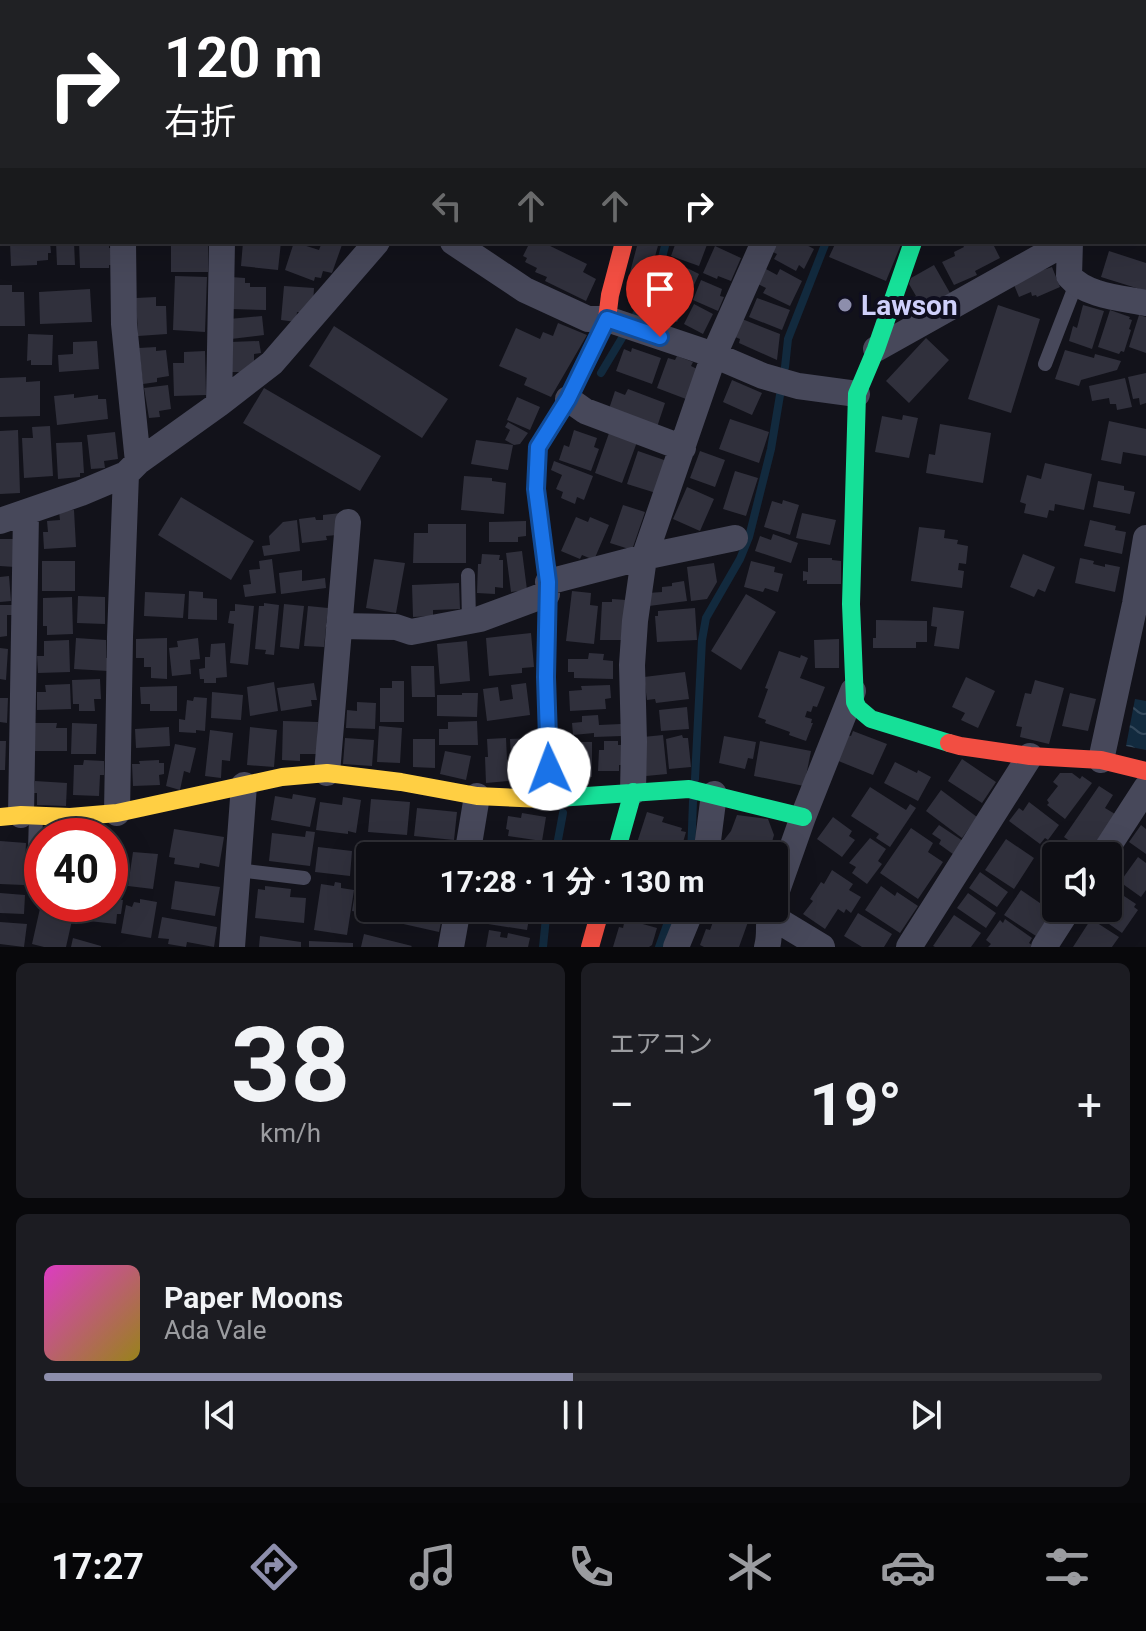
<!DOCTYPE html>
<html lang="ja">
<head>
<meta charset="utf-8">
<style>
	:root { --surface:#0e0e14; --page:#1c1c22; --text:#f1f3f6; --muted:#9b9ca0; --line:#2e2e34; --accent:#8d8eac }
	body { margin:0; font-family:Roboto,"Noto Sans JP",sans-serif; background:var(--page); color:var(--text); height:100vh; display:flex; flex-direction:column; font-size:30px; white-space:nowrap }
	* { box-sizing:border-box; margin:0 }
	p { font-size:26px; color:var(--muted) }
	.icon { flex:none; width:44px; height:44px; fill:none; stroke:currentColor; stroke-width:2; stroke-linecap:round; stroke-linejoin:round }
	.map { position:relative; height:947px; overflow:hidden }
	.panel { display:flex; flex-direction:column; gap:16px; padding:16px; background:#08080b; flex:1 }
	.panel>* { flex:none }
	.banner { position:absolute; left:0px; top:0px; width:1146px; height:244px; box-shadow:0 8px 32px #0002,0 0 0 2px var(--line); background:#202124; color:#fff; overflow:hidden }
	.buttons { position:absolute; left:1042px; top:842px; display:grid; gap:16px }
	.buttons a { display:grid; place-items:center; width:80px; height:80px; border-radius:8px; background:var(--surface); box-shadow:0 8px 32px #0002,0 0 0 2px var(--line); font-size:40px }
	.speed { position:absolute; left:24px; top:818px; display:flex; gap:16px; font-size:40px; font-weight:700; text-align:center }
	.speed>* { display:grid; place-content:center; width:104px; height:104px; border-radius:50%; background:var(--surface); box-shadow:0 8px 32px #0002,0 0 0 2px var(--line); line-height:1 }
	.speed .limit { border:12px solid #d22; background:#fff; color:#111 }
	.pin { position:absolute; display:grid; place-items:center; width:68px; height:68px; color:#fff; margin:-82px -34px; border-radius:50% 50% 50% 0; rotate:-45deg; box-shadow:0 0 8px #0007 }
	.pin .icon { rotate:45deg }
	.me { position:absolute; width:88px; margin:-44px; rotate:358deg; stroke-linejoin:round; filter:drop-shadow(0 0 6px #0008) }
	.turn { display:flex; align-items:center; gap:28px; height:168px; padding:0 32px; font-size:36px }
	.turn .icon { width:104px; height:104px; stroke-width:2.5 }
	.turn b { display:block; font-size:56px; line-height:68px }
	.lanes { display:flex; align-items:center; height:76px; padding:0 32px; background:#0003; justify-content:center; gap:40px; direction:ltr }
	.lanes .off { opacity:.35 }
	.big { font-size:60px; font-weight:700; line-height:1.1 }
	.panel .tile { flex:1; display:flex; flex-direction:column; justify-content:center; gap:12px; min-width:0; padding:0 28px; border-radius:12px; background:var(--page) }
	.panel .dial { align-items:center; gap:0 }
	.dial b { font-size:104px; line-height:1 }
	.song { display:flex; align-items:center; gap:24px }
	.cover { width:96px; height:96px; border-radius:12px; background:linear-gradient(135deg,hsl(310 70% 55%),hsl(50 70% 35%)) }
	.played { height:8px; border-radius:4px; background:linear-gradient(90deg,var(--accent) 50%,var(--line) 50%) }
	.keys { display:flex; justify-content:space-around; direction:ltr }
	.heat { display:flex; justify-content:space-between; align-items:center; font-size:44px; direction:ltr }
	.panel .tiles { flex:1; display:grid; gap:16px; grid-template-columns:1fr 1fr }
	.tile:last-child { grid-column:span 2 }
	.trip { position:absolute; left:356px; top:842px; width:432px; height:80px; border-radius:8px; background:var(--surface); box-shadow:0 8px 32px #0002,0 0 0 2px var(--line); font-weight:700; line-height:80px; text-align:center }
	.menu { display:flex; height:128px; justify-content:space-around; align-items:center; background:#060608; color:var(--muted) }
	.menu .icon { width:56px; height:56px }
	.menu .current { color:var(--accent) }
	.menu b { font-size:36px; color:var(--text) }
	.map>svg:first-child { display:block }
	.water { fill:url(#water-waves) }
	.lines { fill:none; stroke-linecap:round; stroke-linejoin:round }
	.stream { stroke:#122a3e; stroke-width:8 }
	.building { fill:#30303c }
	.lane { stroke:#47485a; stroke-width:14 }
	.street { stroke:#47485a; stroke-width:26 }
	.fast { stroke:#16e098; stroke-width:18 }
	.slow { stroke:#ffcf43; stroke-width:18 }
	.jam { stroke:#f24e42; stroke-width:18 }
	.route-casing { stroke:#114b97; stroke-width:20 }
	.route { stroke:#1a73e8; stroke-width:14 }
	.poi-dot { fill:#8d8eac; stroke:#0f0e1e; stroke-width:3 }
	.labels { text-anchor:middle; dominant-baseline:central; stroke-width:8; stroke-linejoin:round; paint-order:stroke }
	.poi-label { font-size:28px; font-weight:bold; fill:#cfd0fb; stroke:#0f0e1e; text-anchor:start }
</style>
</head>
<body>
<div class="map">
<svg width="1146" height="947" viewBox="0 0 1146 947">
	<defs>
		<pattern id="water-waves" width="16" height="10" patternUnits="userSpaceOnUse" patternTransform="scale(2)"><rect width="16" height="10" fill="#122a3e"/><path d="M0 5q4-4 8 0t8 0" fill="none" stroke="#33485b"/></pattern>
	</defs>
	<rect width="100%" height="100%" fill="#12121a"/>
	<path class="water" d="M1135 699 1146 701V750L1126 746Z"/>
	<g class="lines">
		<path class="stream" d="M890 0 904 2
			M750 2 751 0
			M1009 2 1013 0
			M785 367 788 339 826 242
			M601 373 649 293 658 273 666 242
			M695 779 702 640 706 618 740 559 749 537 771 449 780 395
			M555 856 563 813
			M691 856 693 801
			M543 947 547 908
			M659 947 673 908"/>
	</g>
	<path class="building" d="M10 242H50L51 253H48V260L37 261V265L11 266Z
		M56 242H74L75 265H57Z
		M79 242H109V248H113V265H109V268H80Z
		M171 242 208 243V272H171Z
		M243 242H281L278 270 241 266Z
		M294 242 319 250 322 242H343L332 273 323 271 321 278 315 277 314 281 285 270Z
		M530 242H542L587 264 583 272 596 279 586 301 545 281 547 277 535 272 537 268 525 262 527 258 523 256Z
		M638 242H659L647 286 628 280Z
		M676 242H708L699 266 671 256Z
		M776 242H801L814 249 804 269 799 265 796 271 774 259 777 254 771 251Z
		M836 242H902L886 281 829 257Z
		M961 242H992L1000 258 975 271 977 275 954 285 942 262 955 256 954 252 964 247Z
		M715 246 741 258 731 281 718 276 717 279 703 273Z
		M1109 251 1146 263V291L1101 277Z
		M673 261 699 274 677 322 650 310Z
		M934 265 950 293 915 313 908 301 916 296 909 284 911 278Z
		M1052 267 1060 287 1037 297 1036 295 1032 296 1031 292 1019 297 1012 280Z
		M766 269 777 275 780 269 802 281 790 306 763 293 766 288 758 284Z
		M175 276 207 277 205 332 173 330Z
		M231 277 245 278V283H250V287H266V310L231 309Z
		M701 280 722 289 720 296 724 297 718 311 693 300Z
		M0 285H12V292H24L25 326H0Z
		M284 286 314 288 313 305 306 312H297L296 322 281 320Z
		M90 289 92 322 40 324 39 292Z
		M156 297V306H166L167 334 138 336 136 298Z
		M757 298 790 310 782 330 749 317Z
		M694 304 713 314 703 334 684 324Z
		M998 305 1040 319 1011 413 968 399Z
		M1083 305 1104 311 1092 349 1069 341 1073 326 1077 328Z
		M1110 310 1130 317 1129 319 1132 320 1129 329 1131 330 1124 352 1121 351 1119 354 1098 347Z
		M1139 315 1146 317V353L1129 347Z
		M262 316 264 335 231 339 229 319Z
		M742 319 780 334 777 360 739 343 740 339 735 337Z
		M558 323 587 335 551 397 524 385 527 378 499 366 516 328 540 339 543 332 553 336Z
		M334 326 448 399 422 438 309 366Z
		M28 334 53 335 52 365H31V360L27 361Z
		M926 338 949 360 909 403 886 381Z
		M97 341 99 369 59 372 58 355 73 354V342Z
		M259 341 261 353 254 354V361L241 372H231L230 342Z
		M156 347V351L166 350 169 376 157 378V382L143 384 139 348Z
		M632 348 661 358 652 384 616 371 624 349 631 352Z
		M1065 350 1094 358 1095 354 1121 361 1117 370 1081 380 1079 386 1055 379Z
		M205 351 206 395 174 396 173 363H184V352Z
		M677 356 693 362 691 366 697 369 686 399 657 388 668 358 675 360Z
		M1146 373V403L1140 405 1139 398 1133 399 1128 377Z
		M26 377V382L40 381V416L0 417V378Z
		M1125 378 1132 407 1117 410 1116 404H1110L1109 398 1092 401 1089 386Z
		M732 380 762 393 752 415 723 402Z
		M168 385 171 409 159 411 160 417 149 418 144 388Z
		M264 388 381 456 360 491 243 423Z
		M628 389 665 403 657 427 609 409 615 391 625 395Z
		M74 394V398L98 395V399H106L108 419 57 425 54 396Z
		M517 397 540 407 530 430 507 420Z
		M903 415 918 418 909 458 875 452 882 416 902 420Z
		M730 419 769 432 759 463 719 449Z
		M1109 421 1146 429V456L1123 452 1121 464 1101 460Z
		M508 422 528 433 520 444 514 445 505 440 510 430 505 427Z
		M940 424 991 433 983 483 926 473 929 454 935 455Z
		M50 426 53 476 24 478 22 438H33L32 427Z
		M18 430 20 493 0 494V431Z
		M574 430 597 438 594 447 599 449 591 471 559 460 564 445 569 447Z
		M115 432 118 459 104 461 105 468 91 469 87 435Z
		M609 433 637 442 622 483 595 473Z
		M476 440 513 445 508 470 471 464Z
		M82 442 84 473H80V477L58 479 56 443Z
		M638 451 667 461 656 493 627 484Z
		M700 451 725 460 715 487 690 478Z
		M554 461 593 476 584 500 577 497 575 504 561 498 563 492 556 489 562 475 551 470Z
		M1045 463 1092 474 1084 510 1055 504 1054 511 1049 510 1047 518 1024 513 1026 504 1020 502 1027 475 1041 479Z
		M735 471 758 478 746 516 723 509Z
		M464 476 492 478V481L506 483 504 514 461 510Z
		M1098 481 1124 486V490L1135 492 1130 514 1093 507Z
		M687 487 714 499 700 531 673 519Z
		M181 497 254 541 231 580 158 535Z
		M783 500 799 505 790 535 764 527 772 501 782 504Z
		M623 505 645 512 632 550 610 543Z
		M74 510 76 547 44 549 43 532H48L47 521 60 520 59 511Z
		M341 513 337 535 326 536 327 540 302 543 299 519 315 517 316 520H323V515Z
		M802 513 836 520 830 545 796 538Z
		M576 517 588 522 590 517 609 525 594 560 582 555 580 559 561 551Z
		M297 520 300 551 264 556 262 546 270 545 269 536 283 522Z
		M1090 520 1116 526 1115 530 1126 532 1122 554 1084 546Z
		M526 521V536L518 537V542H489V522Z
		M428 524H466V563H413L414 533H428Z
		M919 527 945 530 944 538 958 540 957 544 968 546 966 564 959 563 958 570 964 571 962 588 911 581Z
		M773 534 798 543 791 563 755 551 760 536 771 540Z
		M0 539H16L15 567 0 566Z
		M522 551 527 590 511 592 506 553Z
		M482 554 500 555 499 560H503V588L495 587V594L477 593 478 564H481Z
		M1023 554 1055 567 1045 592 1038 589 1034 597 1010 587Z
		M808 558H832V560L841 561V584H807V580L803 581V571L808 572Z
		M1080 558 1094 561 1093 564 1105 567V564L1120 567 1115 592 1075 583Z
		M272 559 276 593 245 597 243 585 251 584 249 570 260 569 259 561Z
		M374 559 405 563 396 613 366 608Z
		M42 561H75V591H42Z
		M751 561 775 567 774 572 783 574 778 592 765 588 763 592 744 587Z
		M714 563 717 582 707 599 691 601 687 567Z
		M302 570V581L325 578 326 588 281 594 279 573Z
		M9 576 11 601 0 602V577Z
		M684 581 687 601 649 606 648 593 662 592V587L672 586V583Z
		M459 583 460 609 433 610V616L413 617 412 585Z
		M189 591 203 592V598L217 599V620L188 619Z
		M572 591 591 593 590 605 598 606 594 644 566 641Z
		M145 592 185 594 183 618 144 616Z
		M746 594 776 612 741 670 711 651Z
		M78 596 105 597V624L77 623Z
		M72 597 73 634 47 635V626H43V598Z
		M612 599 626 600 624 640H600L602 602H612Z
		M264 603 279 605 274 655 265 654 266 650 255 649 259 606H264Z
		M235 604 254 606 248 665 230 663 234 624 228 623 230 611H235Z
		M284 604 304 606 299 649 280 647Z
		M0 605H13L14 615H7V636L0 637Z
		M308 606 328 608 324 647 304 646Z
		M933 607 964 611 959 649 934 646 937 627 931 626Z
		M695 608 697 640 657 642 655 616H658V611Z
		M876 620 927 621V642H916V648H873V638H876Z
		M531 633 534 667 522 668V673L489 676 486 638Z
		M76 638 106 640V658H109L108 671 74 669Z
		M167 638V679L151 678V667H144V658H136V639Z
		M198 638 200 659 190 660 191 674 172 676 169 648 178 647 177 641Z
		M839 639V668H815L814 640Z
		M69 640 70 672 38 673 37 656H44V641Z
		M467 641 470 681 440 684 437 644Z
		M225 643 227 677 216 678V683H204V679H200L199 669 205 668V657H210L211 644Z
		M0 648 8 649 6 680 0 679Z
		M779 651 800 658 801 655 808 658 800 678 825 687 817 707 813 706 811 712 807 711 805 717 812 719 811 723H813L806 741 789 735 790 732 765 723 766 720 758 717 768 689 765 688Z
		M589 653 604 654 603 660 613 661V679L574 678V672H568V659H588Z
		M411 666H434L435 697H412Z
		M685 672 689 699 656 703 655 699 647 700 644 677Z
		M966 677 995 691 978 728 961 720 965 713 952 707Z
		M100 679 101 699H94L95 711H79V704H73L72 680Z
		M1035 680 1064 688 1049 744 1020 737 1022 727 1016 726 1025 693 1031 694Z
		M392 681H404V722H380V688H392Z
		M274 682 278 711 250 716 247 687Z
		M314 683 317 700H311L312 706 281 711 277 688Z
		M526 683 530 715 487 721 483 689 498 687 500 701 513 699 511 685Z
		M70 684 71 709 37 710V692H46L45 685Z
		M610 685 611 698 605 699 606 709 570 711 569 691 582 690 581 686Z
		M177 686V711H150V704H141L140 687Z
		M212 692 243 695 241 720 211 718Z
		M462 693H478L477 717 437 716V695H462Z
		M1070 693 1096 699 1088 731 1062 726Z
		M194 697 207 698 205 731 196 730V733L179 732V719L185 720 187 700 193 701Z
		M0 698H8L7 723 0 722Z
		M357 702 376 703 375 729 346 728 347 710 357 711Z
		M687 707 689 729 661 731 659 710Z
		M598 715 599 725 621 724 622 736 594 737V733L573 735 572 723 582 722V716Z
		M283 721 318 722 317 754H300V761L282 760Z
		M477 721 478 745H439V729H448V722Z
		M35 723H57L56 728H67V751H35Z
		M72 723 97 724 96 754H71Z
		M379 726 402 728 400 763 377 762Z
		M169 727 170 746 136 748 135 729Z
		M250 727 277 730 274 767 247 765Z
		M210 730 233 733 230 761 222 760 221 778 205 776Z
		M853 731 887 744 873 775 836 760 847 735 851 736Z
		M663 735 667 774 646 776 643 737Z
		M682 735 683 738H688L691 767 669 769 666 739Z
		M724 736 756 742 753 759 748 758 745 769 719 763Z
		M345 738 374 740 372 766 343 764Z
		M506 738 508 781 486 783 485 757H488L487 739Z
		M533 738 535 785 513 786 510 739Z
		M413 739H435V768L413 767Z
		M0 741H6L5 770H0Z
		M604 741H618V745H623V765H619V771H598L599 750H604Z
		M760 741 811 751 804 786 754 776Z
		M575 742H592V777L575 776Z
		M175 744 196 748 190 773 184 771 180 790 166 786Z
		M445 751 471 756 466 780 440 774Z
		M962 759 996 782 982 803 948 781Z
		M84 760 104 761V775H100L99 796 73 795 74 765H83Z
		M159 760V763H164V774L159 775 160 785 133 786 132 764H140L139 761Z
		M895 762 917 773 918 770 931 777 918 801 884 783Z
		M1060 773H1072L1080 779 1082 776 1092 783 1065 819 1047 805 1049 803 1047 800 1058 786 1053 782Z
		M35 781 67 783 66 806 37 805V793H34Z
		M1099 786 1113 795 1105 808 1115 814 1088 854 1064 837Z
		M870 787 906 810 910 804 916 808 890 847 876 838 879 834 851 816Z
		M941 790 977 817 962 838 926 811Z
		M293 794 316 798 310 827 271 820 275 796 292 799Z
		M343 797 361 800 356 833 348 831V834L316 830 320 802 342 805Z
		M371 799 410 802 407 835 368 832Z
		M1029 802 1059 825 1048 840 1045 838 1040 844 1009 821 1019 808 1023 811Z
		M417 808 457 812 454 840 414 836Z
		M647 812 664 817 662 822 682 828 681 831 686 832 679 856H661L655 854 654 856H646L634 852Z
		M522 813 546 817 542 841 508 836 509 830 506 829 508 816 521 818Z
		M737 815 768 819 774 835 768 856H716L717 849 731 831Z
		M833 817 852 831 849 836 855 840 842 857 817 839Z
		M939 825 966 843 957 857 939 844 941 840 932 834Z
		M1141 825 1146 829V854L1129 842Z
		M911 828 933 843 928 852 943 862 918 899 880 873Z
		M174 829 224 837 219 867 200 863 199 868 174 864 175 858 169 857Z
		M306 831 315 832 310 866 269 861 272 833 305 837Z
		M870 838 886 849 878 861 882 864 867 884 852 873 856 867 849 863Z
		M1006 839 1034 858 1014 889 985 870Z
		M365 840 379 841V847L398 849 397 856H370V877L355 875 359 848H364Z
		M0 841 26 843 24 885 0 884Z
		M510 842 541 848 540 856H501L503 846 508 847Z
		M318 847 352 851 350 876 315 872Z
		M410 847 451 852V856H409Z
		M133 852 158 854 153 889 128 886Z
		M1138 857 1146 863V890L1141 897 1120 882Z
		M832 870 853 884 849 890 861 897 851 913 846 909 844 913 838 909 825 929 803 914 813 901 810 899 821 882 824 884Z
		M980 872 1008 892 997 907 969 888Z
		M175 881 220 887 215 916 171 909Z
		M335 882 341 883V888L354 890 347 935 314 930 321 884 334 886Z
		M265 886 291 889 290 897 306 898 304 923 255 918 258 889 265 890Z
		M356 886 370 888V908H396L394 918 352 911Z
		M881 886 895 896 897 892 918 906 900 933 865 910Z
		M1021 890 1053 912 1036 936 1004 915Z
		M1115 890 1136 904 1134 907 1138 910 1122 933 1086 908H1108V892L1111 895Z
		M0 893 25 895 24 914 0 913Z
		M968 893 996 913 986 928 957 908Z
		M110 899 123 900 121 914H117L116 924 80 920 81 904H110Z
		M140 899 157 902 151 938 121 933 126 905 132 907 134 902 140 903Z
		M41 904H61L75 907 66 947H44L32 944Z
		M403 908H444L439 932 399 923Z
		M491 908H531L527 930 488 924Z
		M717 908H749L746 916Z
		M717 911 748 922 739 947H704L700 945 706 929 710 930Z
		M858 913 892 934 884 947H862L844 936Z
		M954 915 981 933 971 947H935L933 946Z
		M162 917 217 927 214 947 187 942 186 947 168 944 169 939 158 938Z
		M625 919 657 928 652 945 649 947H613L619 927 623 928Z
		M1005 919 1032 938 1029 943 1032 945 1031 947H988L991 944 986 940 1000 920 1003 923Z
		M1091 919 1119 937 1112 947H1073Z
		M0 922 27 924 24 947 0 944Z
		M489 930 501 932 500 937 507 938 508 933 530 938 528 947H486Z
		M364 934 412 946 411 947H361Z
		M260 936 301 942V947H259Z
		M73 938 101 946V947H71Z
		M309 941 353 943V947H309Z"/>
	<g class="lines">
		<path class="lane" d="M448 0 452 2
			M1045 364 1076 284
			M468 575 469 621
			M238 870 304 878
			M34 884 36 816"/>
		<path class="street" d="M109 0V2
			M1095 0 1096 2
			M300 2 305 0
			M420 2V0
			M694 2V0
			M1038 2 1041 0
			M0 65H2
			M1144 106 1146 110
			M1144 202 1146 201
			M123 242 124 324 138 462
			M453 242 525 290 588 319H607L714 355 763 376 798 386 857 394
			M1070 242 1069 276C1086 296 1121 298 1146 303
			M876 349 1067 242
			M568 399 585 411 683 448
			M219 404 222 242
			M0 521 81 493 126 474 138 462 219 404 272 363 377 242
			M548 582 644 557 735 538
			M339 626 396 627 411 632 480 619 547 594
			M1101 760 1135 604 1146 538
			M327 773 348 522
			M633 792 634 742 632 665 635 621 644 558 714 355 764 242
			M117 813 120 637 126 474
			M21 815 26 513
			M467 856 477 796
			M706 856 714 794
			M1102 856 1146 788
			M774 899 803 817 853 691
			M769 915 822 947
			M232 947 244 785
			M451 947 458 908
			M676 947 692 908
			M767 947C771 934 767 921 771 908
			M909 947 1030 756
			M1044 947 1069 908"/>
		<path class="fast" d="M913 242 876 349 857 394 851 604 855 702 858 708 871 719 949 743
			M543 799 689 789 803 817
			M615 856 633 792"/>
		<path class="slow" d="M550 799 546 677 548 582 536 489 538 447 552 425
			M0 817 21 815 70 817 117 813 282 777 327 773 401 782 477 796 543 799"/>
		<path class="jam" d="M552 425 568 399 607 319 610 295 624 242
			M949 743 960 746 1030 756 1101 760 1146 771
			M590 947 601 908"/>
	</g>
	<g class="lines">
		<g class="route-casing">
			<path id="route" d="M549 769 546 677 548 582 536 489 538 447 568 399 607 319 660 337"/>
		</g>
		<use href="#route" class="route"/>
	</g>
	<circle class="poi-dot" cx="845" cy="305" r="8"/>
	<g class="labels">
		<g class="poi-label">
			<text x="861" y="305">Lawson</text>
		</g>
	</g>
</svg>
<div class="buttons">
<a><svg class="icon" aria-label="sound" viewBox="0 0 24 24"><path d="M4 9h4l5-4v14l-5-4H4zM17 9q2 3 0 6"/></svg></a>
</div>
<div class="speed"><div class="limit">40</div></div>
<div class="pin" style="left:660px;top:337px;background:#d93025"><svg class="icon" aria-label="arrive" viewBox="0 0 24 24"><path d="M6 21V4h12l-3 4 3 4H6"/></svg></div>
<svg class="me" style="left:549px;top:769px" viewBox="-20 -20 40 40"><circle r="19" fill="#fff"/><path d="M0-13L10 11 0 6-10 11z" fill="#1a73e8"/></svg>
<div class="trip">17:28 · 1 分 · 130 m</div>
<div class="banner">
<div class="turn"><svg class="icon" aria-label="right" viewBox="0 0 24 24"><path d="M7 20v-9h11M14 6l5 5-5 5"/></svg><div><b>120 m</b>右折</div></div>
<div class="lanes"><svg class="icon off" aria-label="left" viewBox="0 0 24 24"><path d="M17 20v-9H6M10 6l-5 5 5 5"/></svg><svg class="icon off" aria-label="ahead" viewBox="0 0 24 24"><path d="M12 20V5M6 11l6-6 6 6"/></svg><svg class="icon off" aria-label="ahead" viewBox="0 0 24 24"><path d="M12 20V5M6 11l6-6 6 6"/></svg><svg class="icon" aria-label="right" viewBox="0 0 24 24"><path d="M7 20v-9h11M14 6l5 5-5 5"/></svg></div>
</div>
</div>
<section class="panel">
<div class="tiles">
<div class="tile dial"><b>38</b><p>km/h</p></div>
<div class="tile"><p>エアコン</p>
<div class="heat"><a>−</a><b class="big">19°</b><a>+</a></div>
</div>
<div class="tile">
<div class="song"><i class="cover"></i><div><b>Paper Moons</b><p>Ada Vale</p></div></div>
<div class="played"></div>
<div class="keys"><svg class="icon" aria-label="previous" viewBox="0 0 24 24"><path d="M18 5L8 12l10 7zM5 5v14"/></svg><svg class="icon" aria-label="pause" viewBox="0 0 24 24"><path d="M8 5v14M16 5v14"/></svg><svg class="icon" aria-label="next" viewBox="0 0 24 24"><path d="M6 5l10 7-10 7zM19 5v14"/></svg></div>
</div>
</div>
</section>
<nav class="menu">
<b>17:27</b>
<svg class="icon current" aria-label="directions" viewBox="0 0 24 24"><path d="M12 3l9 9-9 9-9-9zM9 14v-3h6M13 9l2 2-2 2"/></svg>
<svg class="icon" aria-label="music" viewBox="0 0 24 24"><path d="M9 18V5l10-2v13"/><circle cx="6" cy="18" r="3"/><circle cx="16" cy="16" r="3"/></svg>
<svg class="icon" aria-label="phone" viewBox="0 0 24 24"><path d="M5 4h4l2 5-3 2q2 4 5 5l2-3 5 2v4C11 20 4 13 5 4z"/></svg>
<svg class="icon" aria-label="climate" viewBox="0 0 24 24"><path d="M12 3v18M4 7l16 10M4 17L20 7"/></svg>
<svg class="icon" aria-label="car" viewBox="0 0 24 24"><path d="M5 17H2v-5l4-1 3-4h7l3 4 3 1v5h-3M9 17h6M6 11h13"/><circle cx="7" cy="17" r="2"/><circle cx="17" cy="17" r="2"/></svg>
<svg class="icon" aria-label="filters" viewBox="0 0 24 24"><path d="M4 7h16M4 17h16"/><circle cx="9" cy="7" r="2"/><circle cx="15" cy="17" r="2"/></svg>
</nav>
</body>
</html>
